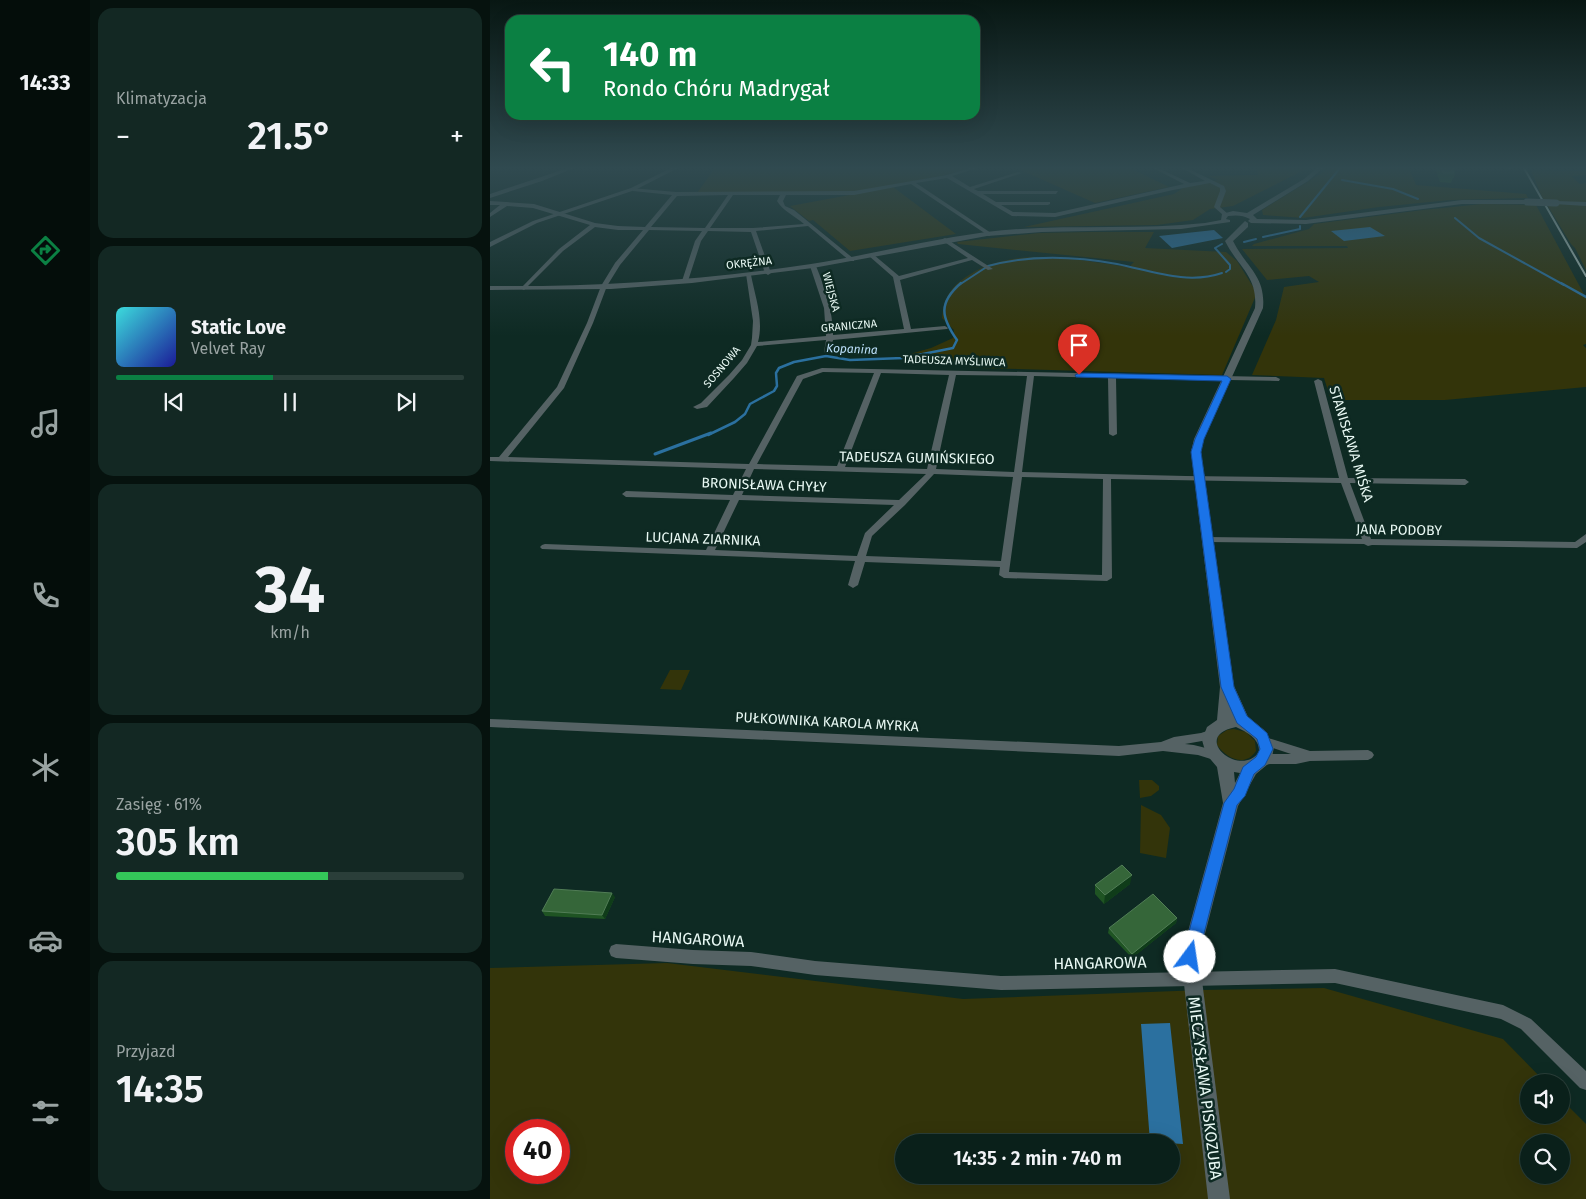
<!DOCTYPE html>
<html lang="pl">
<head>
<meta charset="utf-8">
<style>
	:root { --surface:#0a201a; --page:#132823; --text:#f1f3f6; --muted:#99a3a2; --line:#2a3e39; --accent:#0b8043 }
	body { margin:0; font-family:"Fira Sans",sans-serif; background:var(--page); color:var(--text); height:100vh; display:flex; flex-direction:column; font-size:19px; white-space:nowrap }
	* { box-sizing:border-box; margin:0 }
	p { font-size:16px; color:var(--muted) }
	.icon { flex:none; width:28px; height:28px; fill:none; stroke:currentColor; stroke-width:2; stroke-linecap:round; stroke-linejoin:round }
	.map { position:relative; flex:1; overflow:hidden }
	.details { display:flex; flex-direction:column; gap:8px; padding:8px; background:#06120e; width:400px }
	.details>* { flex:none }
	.hud { position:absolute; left:15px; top:15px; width:475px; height:105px; border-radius:15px; box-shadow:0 5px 20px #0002,0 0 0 1px var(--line); background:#0b8043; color:#fff; overflow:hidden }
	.controls { position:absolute; left:1030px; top:1074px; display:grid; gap:10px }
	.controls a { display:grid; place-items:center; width:50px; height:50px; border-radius:50%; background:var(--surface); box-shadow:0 5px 20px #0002,0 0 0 1px var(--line); font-size:25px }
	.speed { position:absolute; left:15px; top:1119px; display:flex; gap:10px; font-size:25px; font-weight:700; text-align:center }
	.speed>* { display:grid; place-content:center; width:65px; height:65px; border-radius:50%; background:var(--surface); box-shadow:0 5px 20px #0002,0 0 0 1px var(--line); line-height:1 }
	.speed .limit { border:8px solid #d22; background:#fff; color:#111 }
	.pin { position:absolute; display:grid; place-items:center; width:42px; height:42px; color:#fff; margin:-51px -21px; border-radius:50% 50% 50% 0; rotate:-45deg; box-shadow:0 0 5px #0007 }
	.pin .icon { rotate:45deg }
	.me { position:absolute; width:55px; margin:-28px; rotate:14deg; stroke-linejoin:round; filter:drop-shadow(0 0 4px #0008) }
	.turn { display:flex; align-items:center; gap:18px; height:105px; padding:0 15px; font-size:22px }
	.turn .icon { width:65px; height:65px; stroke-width:2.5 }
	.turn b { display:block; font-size:35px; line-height:42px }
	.big { font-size:38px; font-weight:600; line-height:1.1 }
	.details .tile { flex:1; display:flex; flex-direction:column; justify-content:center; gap:8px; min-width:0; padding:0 18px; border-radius:15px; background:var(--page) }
	.details .dial { align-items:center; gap:0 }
	.dial b { font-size:65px; line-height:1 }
	.song { display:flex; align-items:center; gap:15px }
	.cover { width:60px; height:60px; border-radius:8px; background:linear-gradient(135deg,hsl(180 70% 55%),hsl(240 70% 35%)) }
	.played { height:5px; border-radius:2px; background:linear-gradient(90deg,var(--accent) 45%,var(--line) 45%) }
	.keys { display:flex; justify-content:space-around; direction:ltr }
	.heat { display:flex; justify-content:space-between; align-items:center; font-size:28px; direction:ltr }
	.charge { height:8px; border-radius:4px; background:linear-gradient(90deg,#34c759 61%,var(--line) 0) }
	.trip { position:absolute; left:405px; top:1134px; width:285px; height:50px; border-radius:25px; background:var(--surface); box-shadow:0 5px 20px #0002,0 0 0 1px var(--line); font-weight:600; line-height:50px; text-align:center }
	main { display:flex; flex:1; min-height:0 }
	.tabs { display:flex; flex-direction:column; width:90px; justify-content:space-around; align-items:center; background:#040d0a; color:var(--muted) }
	.tabs .icon { width:35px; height:35px }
	.tabs .current { color:var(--accent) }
	.tabs b { font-size:22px; color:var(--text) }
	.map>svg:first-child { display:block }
	.green { fill:#33340a; fill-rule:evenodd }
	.water { fill:#2b709f }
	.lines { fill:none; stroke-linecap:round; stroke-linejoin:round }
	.stream-far2 { stroke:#2b709f; stroke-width:2 }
	.stream-far1 { stroke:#2b709f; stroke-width:2.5 }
	.stream { stroke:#2b709f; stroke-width:3 }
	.minor { fill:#556264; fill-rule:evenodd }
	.tertiary { fill:#556264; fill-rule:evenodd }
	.rail { stroke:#a2b6b1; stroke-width:2 }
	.tertiary-bridge { stroke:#556264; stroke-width:7 }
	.wall { fill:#1f5423 }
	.shaded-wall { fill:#0f3c19 }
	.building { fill:#356639; stroke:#517d56 }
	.route { fill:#1a73e8; stroke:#114b97 }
	.labels { text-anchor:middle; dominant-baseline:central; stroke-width:5; stroke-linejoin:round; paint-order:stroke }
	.far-street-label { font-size:11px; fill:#e9f9f4; stroke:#0e2a23 }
	.far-water-label { font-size:12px; font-style:italic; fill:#bde0fb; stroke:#0e2a23 }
	.street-label { font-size:14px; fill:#e9f9f4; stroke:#0e2a23 }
	.near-street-label { font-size:16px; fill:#e9f9f4; stroke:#0e2a23 }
</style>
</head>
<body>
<main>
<nav class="tabs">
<b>14:33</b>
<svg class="icon current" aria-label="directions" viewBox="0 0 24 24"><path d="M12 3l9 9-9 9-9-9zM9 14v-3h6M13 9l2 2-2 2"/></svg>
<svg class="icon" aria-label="music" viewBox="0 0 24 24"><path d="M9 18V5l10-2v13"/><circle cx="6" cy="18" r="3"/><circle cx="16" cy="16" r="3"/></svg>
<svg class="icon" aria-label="phone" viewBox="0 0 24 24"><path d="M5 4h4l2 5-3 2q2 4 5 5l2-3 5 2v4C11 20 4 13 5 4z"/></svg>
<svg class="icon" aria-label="climate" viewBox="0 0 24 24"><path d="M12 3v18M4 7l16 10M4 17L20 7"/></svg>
<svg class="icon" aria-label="car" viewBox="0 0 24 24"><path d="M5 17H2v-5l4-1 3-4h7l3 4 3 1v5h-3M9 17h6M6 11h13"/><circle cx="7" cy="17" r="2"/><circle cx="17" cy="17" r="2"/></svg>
<svg class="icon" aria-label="filters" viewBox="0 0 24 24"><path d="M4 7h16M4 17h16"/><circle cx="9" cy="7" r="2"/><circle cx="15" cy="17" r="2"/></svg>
</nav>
<section class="details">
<div class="tile"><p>Klimatyzacja</p>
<div class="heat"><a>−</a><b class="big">21.5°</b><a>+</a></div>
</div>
<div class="tile">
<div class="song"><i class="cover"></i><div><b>Static Love</b><p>Velvet Ray</p></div></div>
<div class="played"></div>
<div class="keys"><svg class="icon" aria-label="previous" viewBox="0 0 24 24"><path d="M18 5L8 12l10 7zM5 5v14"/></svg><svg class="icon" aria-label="pause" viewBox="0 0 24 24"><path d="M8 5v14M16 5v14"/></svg><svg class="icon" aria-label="next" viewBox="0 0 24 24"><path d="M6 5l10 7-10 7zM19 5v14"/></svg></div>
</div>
<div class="tile dial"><b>34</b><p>km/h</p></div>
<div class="tile"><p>Zasięg · 61%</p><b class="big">305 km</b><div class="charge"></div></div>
<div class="tile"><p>Przyjazd</p><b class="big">14:35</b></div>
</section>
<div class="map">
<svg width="1096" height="1199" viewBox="0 0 1096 1199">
	<rect width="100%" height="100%" fill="#0e2a23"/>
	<path class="green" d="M225 168H481L455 175 363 193H207Z
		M526 168H640L679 187 605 203Z
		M767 168H818L743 206 720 209 703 220 667 225 534 227 684 194 693 188 728 180 718 176 768 175Z
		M837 168H919L926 185 1036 194 1038 198 960 200 889 207 813 218 773 215 772 210 832 173Z
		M1041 170 1096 171V175L1081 176 1090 184 1096 183V270L1085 248 1081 244 1051 195Z
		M403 187 466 234 360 251 323 220 319 221 300 206Z
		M992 204 1046 205 1096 298V344L1093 345 1096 348V387L955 400H841L834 378 762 375 786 320 794 287 829 282 819 276 777 280 752 249 858 248 857 246H762L764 244 819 229 824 224 933 210Z
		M600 232H664L655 248 736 252 747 261 767 293 732 375 489 368 406 358 441 348 463 338 464 330 452 318C454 297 461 286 479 275 525 245 587 260 639 267L644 262 468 244 467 242 549 233Z
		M180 670H200L191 690 170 689Z
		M744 729 756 732 765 741 766 751C755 768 736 758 727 745L728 736 737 730Z
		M649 780H662L669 786V790L661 796 650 798Z
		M651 805 671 815 680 828 676 858 650 853Z
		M177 963 473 999 713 990 834 988 1013 1039 1055 1082H1039V1115H1071V1099L1096 1124V1199H0V968ZM26 1130H69V1172H26ZM414 1142H681V1175H414ZM1039 1142H1071V1175H1039Z"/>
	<path class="water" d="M880 227 895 236 854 241 841 231Z
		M724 230 733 238 682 248 669 236Z
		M680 1023 693 1144 660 1142 651 1024Z"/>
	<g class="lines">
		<path class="stream-far2" d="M852 180 903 189 928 199
			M810 217 850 168
			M965 218 989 238 1074 285
			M773 237 810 229V226
			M754 242 766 239
			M732 244 725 248 740 265V269L736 272
			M498 266C541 254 584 256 627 264 662 271 697 285 732 273
			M469 285 495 268"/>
		<path class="stream-far1" d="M1071 283 1096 297
			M218 435 245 422 255 414 260 404 284 391 287 386 286 373 289 368 304 362 336 356 360 360 413 358 463 348 467 340C451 317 448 303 471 283"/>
		<path class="stream" d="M165 454 221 433"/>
		<path class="minor" d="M78 168H84L52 181 0 198V194Z
			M480 168H487L462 176 480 187 528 172 532 173 484 189 488 191H568L566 194H493L506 202H560V204L558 205H511L523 212 565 213 694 184 663 168H668L700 183 715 181 692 168H697L734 186 736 191 730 207 738 214 733 215 724 207 730 191V188L720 183 683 190 565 217 522 216 457 178 426 183 501 233 502 234 499 236 421 184 364 195H296L293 201 295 206 304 210 364 259V261H360L318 226 266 231 281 273 278 275 275 273 261 232 218 231 211 241 198 281 195 283 192 281 205 241 212 231 159 230 130 265 117 286 103 323 74 388 18 457 259 464 307 376 332 368 786 377 790 379 789 381 626 378 627 434 623 436 619 434 618 378 544 376 532 472 696 476 849 478 824 381 828 379 832 381 858 478 975 479 979 482 975 485 860 483 881 539 1085 542 1096 534V542L1087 548 882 545 878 546 874 544 718 542 713 539 715 537 872 539 851 483 621 479 622 578 617 581 514 578 509 575 510 567 375 562 368 585 363 588 358 585 365 561 52 549 50 547 52 545 55 544 216 550 240 500 136 497 132 494 136 491 243 495 256 469 0 461V457H9L67 387 97 323 111 286 125 263 153 230H128L105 227 73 251 34 290 32 289V287L69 249 100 225 43 208 17 206 0 217V213L10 205H0V201L44 204 105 223 128 226 155 227 182 195 143 191 141 188 186 192 364 191 457 175ZM238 195 215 228 161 227 187 196ZM243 195H290L287 201C292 210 306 217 314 224L263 228H220ZM333 372 384 373 347 466 267 464 313 379ZM391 373 459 375 437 469 355 467ZM466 375 537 376 524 472 446 469ZM264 469 436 474 409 500 252 495ZM444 474 523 477 511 561 376 556 382 536 415 505ZM532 477 613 479 612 575 519 572ZM249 500 404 505 375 533 367 556 225 550Z
			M1016 168H1021V169L1019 170Z
			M455 238 503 269 498 270 482 260 410 280 421 329 455 326 458 328 457 329 343 340 342 352 338 354 334 352 336 340 267 346 257 363 244 378 217 407 207 409 203 407 211 403 239 375 252 360 261 345 262 338 263 321 256 274 261 275C265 296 274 320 268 342L336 336 334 308 320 266 323 264 326 266C335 288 343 311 343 335L414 329 403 277 379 256 384 255 409 276 478 258 453 241V239Z
			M0 719 629 746 671 742 684 737 711 733 720 730 724 731 726 734 724 737 712 741 695 744C707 745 717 748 728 752L730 755 728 758 724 760 708 755 673 751 629 756 0 727Z
			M775 737 820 751 878 750 882 752 884 755 882 758 878 760 820 761 806 764H780L770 766 766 764 764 761 766 758 780 754H801L771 744 769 741 771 738Z
			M126 944 203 950 261 952 325 961 511 976 845 969 1013 1005 1041 1019 1096 1071V1090L1090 1088 1031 1029 1011 1019 845 983 511 990 325 975 261 966 203 964 126 958 121 956 119 951 121 946Z"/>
		<path class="tertiary" d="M181 168H188L145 190 47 223 0 247V242L43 221 141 188Z
			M827 168H833L818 181 763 215 767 219 816 220 972 200H1037L1040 202 1037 204H972L816 224 761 223 758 221 760 219C753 215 746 215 738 216L736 219 740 220V222L691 229 552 232 497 236 323 268 202 283 121 289 0 290V286C108 287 214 280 321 264 379 255 437 240 496 232 568 223 642 231 715 223L731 220 732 214 743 211 757 213 814 179Z
			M1066 201 1096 202V206L1064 204V202Z
			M755 221 758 223V227L743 241C756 267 776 276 773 308L714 439 711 452 744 686 758 717 774 730 784 747 782 757 778 764 766 774 748 806 709 957 740 1199H718L691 957 733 803 727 767 716 754 712 740 717 727 727 720 730 687 701 452 704 439 765 308C768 276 748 267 735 241ZM746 727C757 732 770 739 769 752 750 779 699 736 746 727ZM744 772 750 773 745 783Z"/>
		<path class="rail" d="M1034 168 1096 276"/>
		<path class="tertiary-bridge" d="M1037 202 1066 203"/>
	</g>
	<path class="wall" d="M945 168H966L964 178H963L961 183 950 182Z
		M640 884 614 904 605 894V885Z
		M125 897 115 919 55 916 52 911Z
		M687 918 686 923 642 958 618 933 619 928Z"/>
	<path class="shaded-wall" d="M642 875 640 884 614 904 615 895Z
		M122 893 125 897 115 919 112 915Z
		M687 918 686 923 642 958V954Z"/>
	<path class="building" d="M951 168H966L967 169H962L964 173H953Z
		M632 865 642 875 615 895 605 885Z
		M64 889 122 893 112 915 52 911Z
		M663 894 687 918 642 954 619 928Z"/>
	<linearGradient id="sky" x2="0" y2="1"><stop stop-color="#081713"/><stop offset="0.5" stop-color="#304a50"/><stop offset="1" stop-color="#304a50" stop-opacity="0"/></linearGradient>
	<rect width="1096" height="336" fill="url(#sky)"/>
	<path class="route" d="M589 373 737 376 741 379 714 439 711 452 744 687 757 716 777 733 783 749 775 765 764 774 755 796 747 805 708 957 706 962 700 964 694 962 692 957 734 803 744 789 753 767 766 757 770 749 767 739 747 723 731 687 701 452 705 439 732 381 586 377 585 375Z"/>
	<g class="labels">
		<g class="far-street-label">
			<text transform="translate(259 263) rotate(-6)">OKRĘŻNA</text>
			<text transform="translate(341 292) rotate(75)">WIEJSKA</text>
			<text transform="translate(359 326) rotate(-5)">GRANICZNA</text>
			<text transform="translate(464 361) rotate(2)">TADEUSZA MYŚLIWCA</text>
			<text transform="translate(232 367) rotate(-50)">SOSNOWA</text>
		</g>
		<g class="far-water-label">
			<text transform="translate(362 349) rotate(2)">Kopanina</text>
		</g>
		<g class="street-label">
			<text transform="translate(861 444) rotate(73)">STANISŁAWA MIŚKA</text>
			<text transform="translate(427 458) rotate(1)">TADEUSZA GUMIŃSKIEGO</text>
			<text transform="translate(274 485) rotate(2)">BRONISŁAWA CHYŁY</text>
			<text transform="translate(909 530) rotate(1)">JANA PODOBY</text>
			<text transform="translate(213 539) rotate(2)">LUCJANA ZIARNIKA</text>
			<text transform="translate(337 722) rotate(3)">PUŁKOWNIKA KAROLA MYRKA</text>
		</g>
		<g class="near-street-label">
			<text transform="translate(208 939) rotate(3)">HANGAROWA</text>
			<text transform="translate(610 963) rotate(-1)">HANGAROWA</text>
			<text transform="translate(715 1088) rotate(83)">MIECZYSŁAWA PISKOZUBA</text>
		</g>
	</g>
</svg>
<div class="controls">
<a><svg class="icon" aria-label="sound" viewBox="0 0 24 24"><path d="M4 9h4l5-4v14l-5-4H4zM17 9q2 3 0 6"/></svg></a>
<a><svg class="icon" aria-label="search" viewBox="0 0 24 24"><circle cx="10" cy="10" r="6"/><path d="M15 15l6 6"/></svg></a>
</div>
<div class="speed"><div class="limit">40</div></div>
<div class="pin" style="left:589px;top:375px;background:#d93025"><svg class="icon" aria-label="arrive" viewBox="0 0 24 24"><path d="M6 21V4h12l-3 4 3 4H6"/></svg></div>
<svg class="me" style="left:700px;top:957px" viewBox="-20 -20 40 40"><circle r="19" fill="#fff"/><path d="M0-13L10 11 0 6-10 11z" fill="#1a73e8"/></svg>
<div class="trip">14:35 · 2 min · 740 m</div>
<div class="hud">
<div class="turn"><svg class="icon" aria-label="left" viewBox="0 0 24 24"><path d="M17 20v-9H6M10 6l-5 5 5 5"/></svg><div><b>140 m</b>Rondo Chóru Madrygał</div></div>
</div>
</div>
</main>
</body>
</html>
